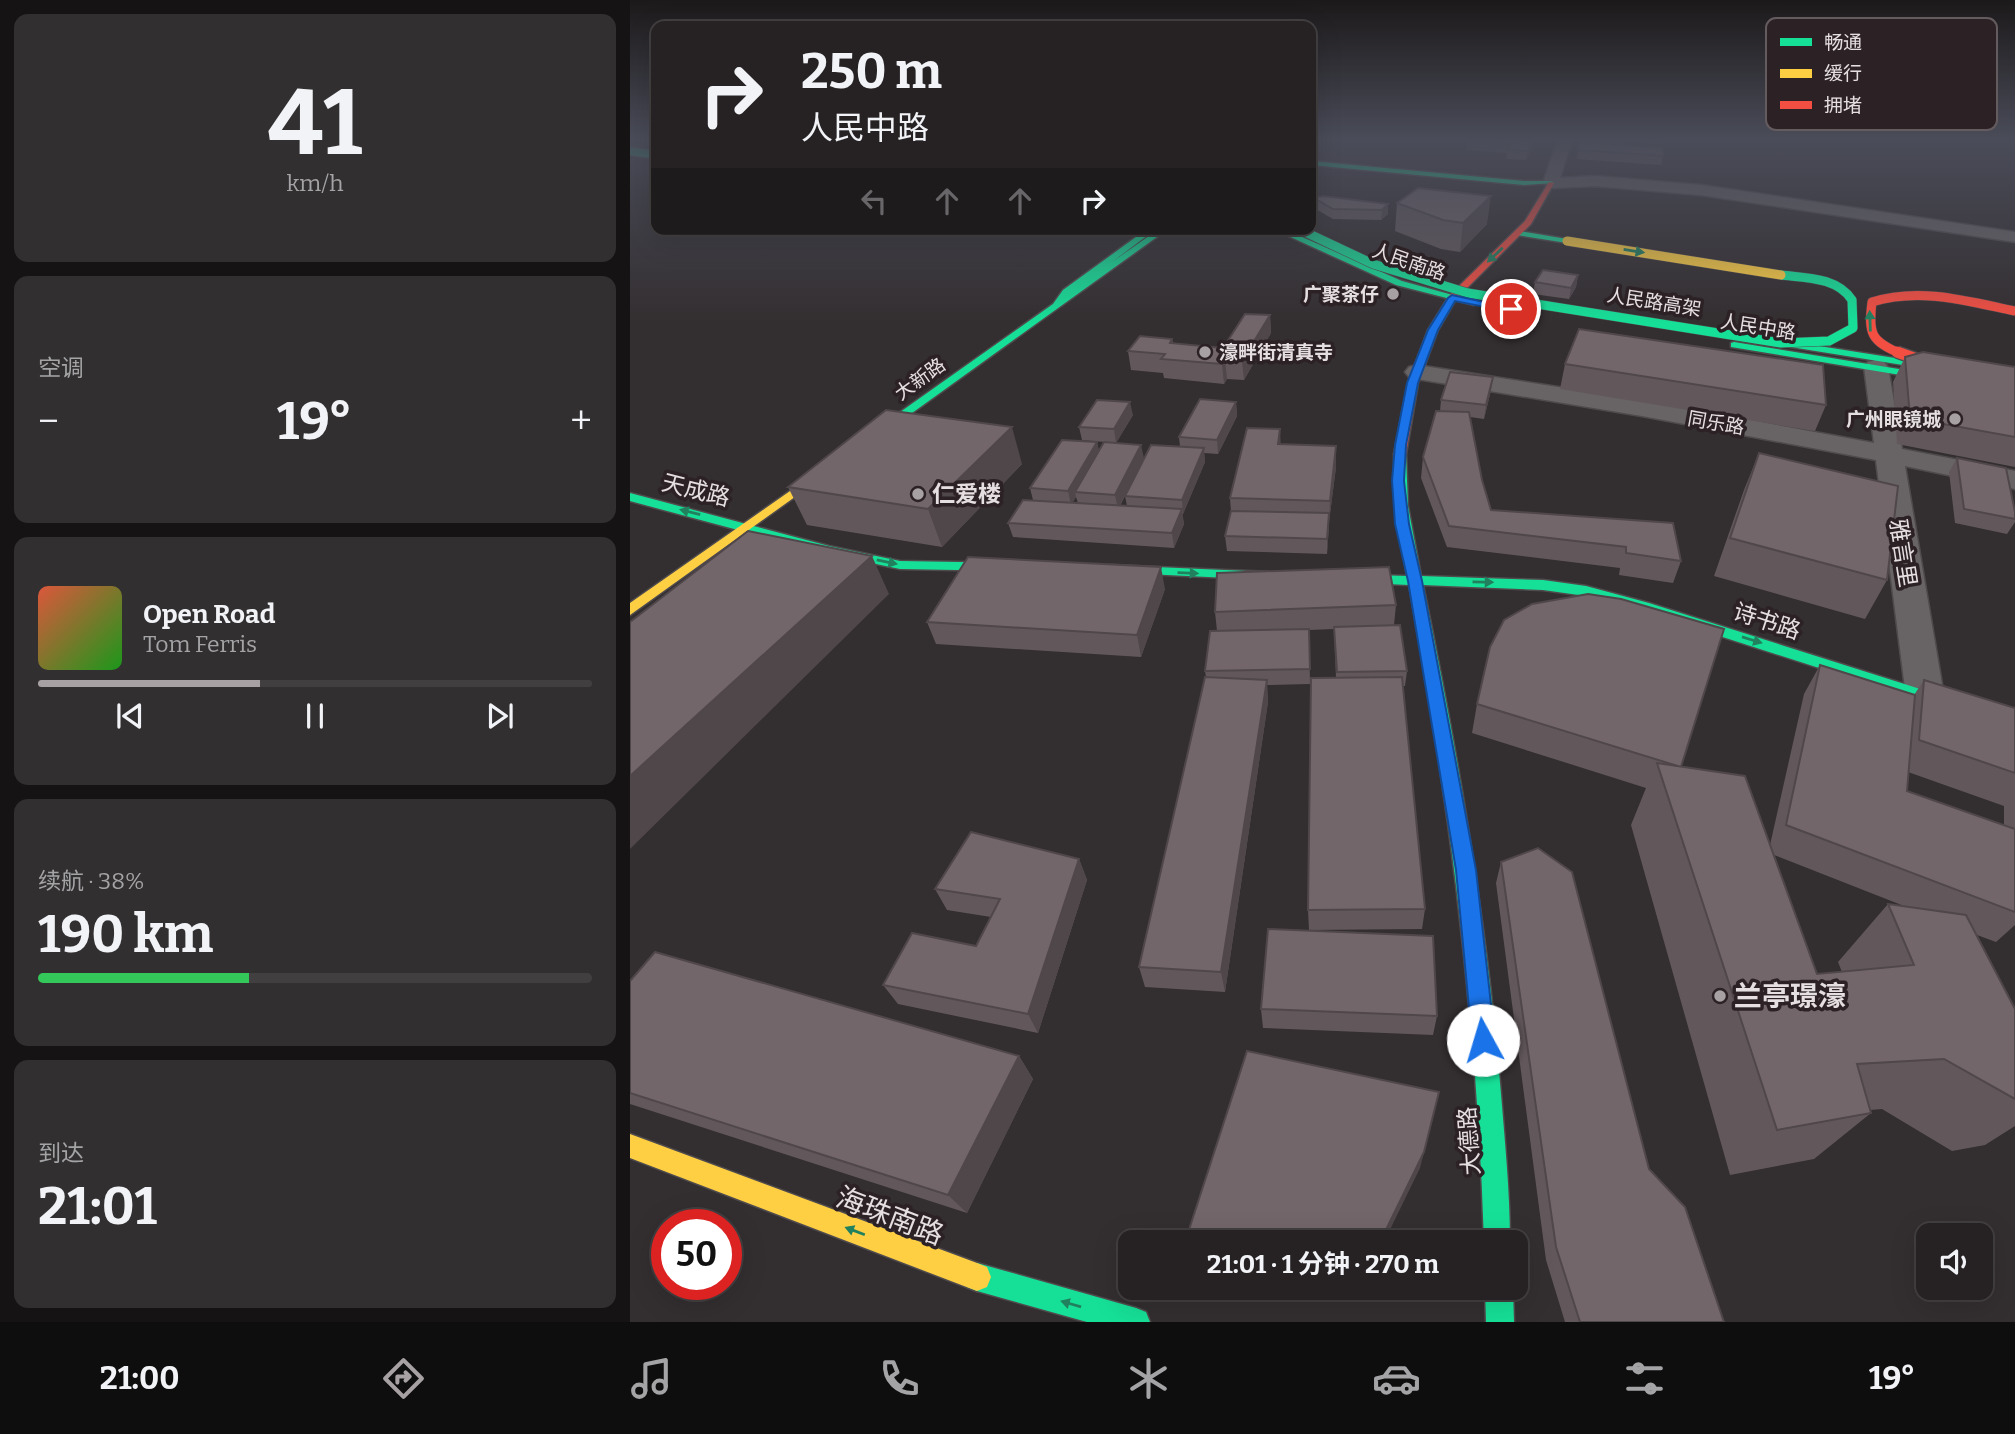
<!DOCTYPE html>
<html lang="zh">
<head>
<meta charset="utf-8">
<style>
	:root { --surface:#262224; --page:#322f31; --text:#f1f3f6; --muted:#a4a4a6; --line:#423f41; --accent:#a7a1a4 }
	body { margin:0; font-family:Bitter,"Noto Sans SC",serif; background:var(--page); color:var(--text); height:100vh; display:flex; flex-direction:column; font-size:26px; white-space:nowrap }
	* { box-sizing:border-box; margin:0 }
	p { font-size:23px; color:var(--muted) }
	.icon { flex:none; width:38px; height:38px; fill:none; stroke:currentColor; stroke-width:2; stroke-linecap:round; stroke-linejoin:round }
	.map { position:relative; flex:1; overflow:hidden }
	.details { display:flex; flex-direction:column; gap:14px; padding:14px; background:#151314; width:630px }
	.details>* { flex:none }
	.hud { position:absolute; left:21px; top:21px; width:665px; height:214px; border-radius:14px; box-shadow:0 7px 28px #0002,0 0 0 2px var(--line); background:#262224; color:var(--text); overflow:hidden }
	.controls { position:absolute; left:1286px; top:1223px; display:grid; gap:14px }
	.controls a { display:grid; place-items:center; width:77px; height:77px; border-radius:14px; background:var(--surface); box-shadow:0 7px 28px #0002,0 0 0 2px var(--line); font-size:35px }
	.speed { position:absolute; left:21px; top:1209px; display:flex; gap:14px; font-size:35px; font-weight:700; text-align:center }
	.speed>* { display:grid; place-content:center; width:91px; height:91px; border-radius:50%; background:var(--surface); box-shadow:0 7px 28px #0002,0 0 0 2px var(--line); line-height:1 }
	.speed .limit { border:10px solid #d22; background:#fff; color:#111 }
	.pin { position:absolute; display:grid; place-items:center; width:60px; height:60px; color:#fff; margin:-30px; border:4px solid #fff; border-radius:50%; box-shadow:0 2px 7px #0007 }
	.me { position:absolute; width:77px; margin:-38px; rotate:354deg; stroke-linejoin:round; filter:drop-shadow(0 0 5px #0008) }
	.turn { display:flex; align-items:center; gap:24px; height:147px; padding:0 35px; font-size:32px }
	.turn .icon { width:91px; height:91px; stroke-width:2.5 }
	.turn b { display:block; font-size:49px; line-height:60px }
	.lanes { display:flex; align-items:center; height:66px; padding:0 35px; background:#0003; justify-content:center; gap:35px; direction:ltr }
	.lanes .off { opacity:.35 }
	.big { font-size:52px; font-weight:700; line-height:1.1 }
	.details .widget { flex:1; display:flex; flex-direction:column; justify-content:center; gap:10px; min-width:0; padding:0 24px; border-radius:14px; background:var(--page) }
	.details .dial { align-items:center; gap:0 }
	.dial b { font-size:91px; line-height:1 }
	.song { display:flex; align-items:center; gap:21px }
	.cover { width:84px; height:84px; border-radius:10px; background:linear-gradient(135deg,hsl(10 70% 55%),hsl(120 70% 35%)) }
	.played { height:7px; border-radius:4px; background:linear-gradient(90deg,var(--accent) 40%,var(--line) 40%) }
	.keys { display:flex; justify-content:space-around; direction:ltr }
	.heat { display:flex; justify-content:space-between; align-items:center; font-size:38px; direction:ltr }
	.charge { height:10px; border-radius:5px; background:linear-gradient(90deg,#34c759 38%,var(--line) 0) }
	.trip { position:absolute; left:488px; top:1230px; width:410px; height:70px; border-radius:14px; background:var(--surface); box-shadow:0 7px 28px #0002,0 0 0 2px var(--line); font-weight:700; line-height:70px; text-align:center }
	.tab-bar { display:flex; height:112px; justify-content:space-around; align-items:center; background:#0f0e0e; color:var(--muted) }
	.tab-bar .icon { width:49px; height:49px }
	.tab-bar .selected { color:var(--accent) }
	.tab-bar b { font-size:32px; color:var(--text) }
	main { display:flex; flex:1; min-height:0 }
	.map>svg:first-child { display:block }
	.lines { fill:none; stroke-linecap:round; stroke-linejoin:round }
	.street-casing { stroke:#4f4b4d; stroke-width:3 }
	.fast-casing { stroke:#4f4b4d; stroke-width:3 }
	.slow-casing { stroke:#4f4b4d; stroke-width:3 }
	.jam-casing { stroke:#4f4b4d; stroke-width:3 }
	.street { fill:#686466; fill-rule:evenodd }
	.fast { fill:#16e098; fill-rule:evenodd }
	.slow { fill:#ffcf43; fill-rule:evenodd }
	.jam { fill:#f24e42; fill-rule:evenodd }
	.fast-bridge-far1-casing { stroke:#4f4b4d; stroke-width:9; stroke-linecap:butt }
	.fast-bridge-casing { stroke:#4f4b4d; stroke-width:10; stroke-linecap:butt }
	.slow-bridge-casing { stroke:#4f4b4d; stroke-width:10; stroke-linecap:butt }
	.jam-bridge-far1-casing { stroke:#4f4b4d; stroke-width:10; stroke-linecap:butt }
	.jam-bridge-casing { stroke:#4f4b4d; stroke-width:14; stroke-linecap:butt }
	.fast-bridge-far1 { stroke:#16e098; stroke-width:7 }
	.fast-bridge { stroke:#16e098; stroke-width:9 }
	.slow-bridge { stroke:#ffcf43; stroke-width:9 }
	.jam-bridge-far1 { stroke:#f24e42; stroke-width:9 }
	.jam-bridge { stroke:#f24e42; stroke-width:11 }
	.wall { fill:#62585c; fill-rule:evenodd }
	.shaded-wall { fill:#50474b }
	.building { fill:#72666b; stroke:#50474b; stroke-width:2 }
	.oneway { fill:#21815f }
	.route { fill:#1a73e8; stroke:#114b97; stroke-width:2 }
	.poi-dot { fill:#a7a1a4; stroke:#2c2226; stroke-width:2.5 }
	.labels { text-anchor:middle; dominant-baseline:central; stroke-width:7; stroke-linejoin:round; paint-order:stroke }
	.far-street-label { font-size:19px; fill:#e6dfe2; stroke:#2c2226 }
	.far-poi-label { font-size:19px; font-weight:bold; fill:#e6dfe2; stroke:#2c2226; text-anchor:end }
	.street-label { font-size:23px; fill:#e6dfe2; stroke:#2c2226 }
	.poi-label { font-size:23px; font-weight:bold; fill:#e6dfe2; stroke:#2c2226; text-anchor:start }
	.near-poi-label { font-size:28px; font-weight:bold; fill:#e6dfe2; stroke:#2c2226; text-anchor:start }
	.near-street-label { font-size:28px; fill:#e6dfe2; stroke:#2c2226 }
	.key { fill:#2c2226; stroke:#645b5e; stroke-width:2 }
	.key-label { font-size:19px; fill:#e6dfe2 }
</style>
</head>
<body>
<main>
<section class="details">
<div class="widget dial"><b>41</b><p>km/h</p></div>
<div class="widget"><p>空调</p>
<div class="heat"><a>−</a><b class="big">19°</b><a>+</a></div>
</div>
<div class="widget">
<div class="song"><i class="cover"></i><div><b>Open Road</b><p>Tom Ferris</p></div></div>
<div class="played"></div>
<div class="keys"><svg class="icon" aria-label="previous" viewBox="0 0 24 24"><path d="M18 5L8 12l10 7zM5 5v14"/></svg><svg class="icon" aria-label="pause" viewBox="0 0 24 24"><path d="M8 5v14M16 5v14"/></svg><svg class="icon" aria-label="next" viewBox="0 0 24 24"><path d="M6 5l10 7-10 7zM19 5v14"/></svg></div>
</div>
<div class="widget"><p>续航 · 38%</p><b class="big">190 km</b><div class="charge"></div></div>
<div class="widget"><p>到达</p><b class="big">21:01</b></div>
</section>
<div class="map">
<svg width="1385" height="1322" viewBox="0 0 1385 1322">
	<rect width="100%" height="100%" fill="#332e30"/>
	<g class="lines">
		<g class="street-casing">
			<path id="street" d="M928 139H942L930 178 965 176 1071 185 1385 232V242L1071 195 965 186 921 188 913 183Z
				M1246 360 1254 362 1258 367 1272 449 1385 471V489L1275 466 1314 696 1309 706 1295 710 1281 706 1276 696 1246 460 1012 416 787 379 779 377 775 372 779 367 787 365 1012 400 1244 443 1234 367 1238 362Z"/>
		</g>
		<g class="fast-casing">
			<path id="fast" d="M0 147 26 151V155L0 151Z
				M0 151 26 155V159L0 155Z
				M681 161 894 181H921L924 183 894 185 681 165Z
				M517 229H526L482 262 529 229H538L257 431H249V427L423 304 433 290Z
				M643 229H654L772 281 848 302 844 305 766 285Z
				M889 231 937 239 941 241 937 243 886 235Z
				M1151 340 1385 377V383L1148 345 1146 343Z
				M1104 342 1385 388V394L1101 347V343Z
				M770 450 776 454 778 506 791 576 913 580 956 586 1019 603 1385 719V731L1009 610 956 596 913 590 793 585C828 753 857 923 871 1094 875 1143 880 1193 880 1242H854C847 1021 820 802 779 585L711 582 704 578 711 574 777 576 765 506 764 454Z
				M0 493 199 546 270 561 385 563 392 567 385 571 270 569 193 553 0 501Z
				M480 565 640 572 647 576 640 580 475 572 473 569Z
				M347 1263 506 1308 516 1312 520 1322H457L347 1291 337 1287 333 1277 337 1267Z
				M855 1288H883L884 1322H856Z"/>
		</g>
		<g class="slow-casing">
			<path id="slow" d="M253 426 257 427V431L0 615V603Z
				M0 1134 347 1263 357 1267 361 1277 357 1287 347 1291 0 1158Z"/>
		</g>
		<g class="jam-casing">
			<path id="jam" d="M919 182 924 183 901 224 826 299 808 330 788 383 776 454 770 458 766 457 764 454 778 383 798 330 819 296 895 221Z"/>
		</g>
		<use href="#street" class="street"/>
		<use href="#fast" class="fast"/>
		<use href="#slow" class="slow"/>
		<use href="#jam" class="jam"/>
		<g class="fast-bridge-far1-casing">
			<path id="fast-bridge-far1" d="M668 229 677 233"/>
		</g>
		<g class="fast-bridge-casing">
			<path id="fast-bridge" d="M673 231 743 264 838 293 1151 343 1199 341 1223 328 1222 300C1207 277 1176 278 1151 275"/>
		</g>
		<g class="slow-bridge-casing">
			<path id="slow-bridge" d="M937 241 1151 275"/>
		</g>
		<g class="jam-bridge-far1-casing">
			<path id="jam-bridge-far1" d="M1271 354C1241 341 1238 334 1242 302 1290 287 1337 301 1385 311"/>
		</g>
		<g class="jam-bridge-casing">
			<path id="jam-bridge" d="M1267 352 1312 368"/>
		</g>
		<use href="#fast-bridge-far1" class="fast-bridge-far1"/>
		<use href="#fast-bridge" class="fast-bridge"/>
		<use href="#slow-bridge" class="slow-bridge"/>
		<use href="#jam-bridge-far1" class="jam-bridge-far1"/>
		<use href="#jam-bridge" class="jam-bridge"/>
	</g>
	<path class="wall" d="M904 139 903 148 896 160 876 159 877 153 837 150 838 141Z
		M991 139H1028L1027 144 991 141Z
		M950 142 1033 156 1031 165 947 159Z
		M684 198 758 204V214L751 220 703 219 684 208Z
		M767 203 857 224 830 252 811 249 765 231Z
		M948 275 946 287 939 299 903 294 905 282Z
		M1024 299 1019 311 999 307 1000 301Z
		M640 315 641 333 614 380 597 379 594 384 534 378 533 373 501 370 498 351 542 339 543 343 593 348Z
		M1275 357 1385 367V467L1267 444 1263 382Z
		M935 364 1196 405 1185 431 930 389Z
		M863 377 861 390 854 419 840 417 852 480 861 510 1051 561 1043 583 989 575 990 568 817 547 791 478 793 457 810 411 811 400Z
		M606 402 607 416 588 454 574 453 575 462 553 514H552L554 524 544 548 383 537 378 523 403 500 400 488 467 442 469 451 514 458 490 506H497L495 496 550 447 549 437ZM446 497 448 503H442Z
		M503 415 486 443 452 440 449 427Z
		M651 444 706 467 699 522 697 554 597 551 595 536 601 512 600 498Z
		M1129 453 1257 580 1235 619 1084 576 1114 490Z
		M1327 458 1385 512V522L1377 534 1325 523 1319 472Z
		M392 464 312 547 177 525 158 487Z
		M535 589 511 657 306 644 297 622Z
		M766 605 764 625 777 671 775 686H773L795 909 792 929 679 930 678 910 706 678 704 629 679 630 680 684 637 685 638 702 595 992 515 987 509 967 576 677 575 671 587 631 585 612Z
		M1190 665 1284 695 1294 680 1385 708V925L1366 942 1347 935 1385 1009V1126L1355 1145 1322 1151 1252 1109 1240 1110 1241 1113 1184 1159 1100 1175 1001 825 1016 788 842 733 847 704 1051 767 1140 845 1174 694ZM1278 772 1374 806V825L1277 791ZM1144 855 1274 906 1258 904 1208 962 1212 972 1187 974Z
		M449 859 457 880 408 1033 268 1004 253 985 346 946 361 917 317 910 305 889Z
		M871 862 1019 1169 1094 1322H935L916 1260 866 883Z
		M0 981 389 1056 403 1079 337 1213 0 1104Z
		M631 1009 807 1016 803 1035 633 1028Z
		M588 1288H686L672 1295 599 1293Z"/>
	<path class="shaded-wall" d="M904 139 903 148 896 160 898 151Z
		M861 196 857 224 830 252 833 223Z
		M758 204V214L751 220 752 210Z
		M948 275 946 287 939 299 941 288Z
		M640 315 641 333 614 380 612 361Z
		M595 360 597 379 594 384 592 364Z
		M863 377 861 390 854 419 856 405Z
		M500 402 503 415 486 443 484 429Z
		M606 402 607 416 588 454 587 440Z
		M382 427 392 464 312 547 298 509Z
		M650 429 651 449 648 444Z
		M467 442 470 456 445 492 446 497 441 505 438 491Z
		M511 445 514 458 488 509 485 495Z
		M706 446V467L699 522 700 501Z
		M574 448 575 462 553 514 552 500Z
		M552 509 554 524 544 548 542 533Z
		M699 513V528L697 554V539Z
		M242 556 259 594 0 849V776Z
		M531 567 535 589 511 657 507 635Z
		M637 680 638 702 595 992 591 972Z
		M449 859 457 880 408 1033 398 1014Z
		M389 1056 403 1079 337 1213 318 1195Z
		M794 1152 790 1168 754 1242H750Z
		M672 1288H686L672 1295Z"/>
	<path class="building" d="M840 139H904L898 151 877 149 881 144 838 141Z
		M950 142 1033 148V156L948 150Z
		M788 188 861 196 833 223 813 220 767 203Z
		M693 196 758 204 752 210 703 209 684 198Z
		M913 270 948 275 941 288 905 282Z
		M1006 290 1026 293 1021 305 1000 301Z
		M615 314 640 315 612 361 595 360 592 364 531 359 535 354 498 351 510 336 542 339 540 343 593 348Z
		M949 329 1193 365 1196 405 935 364Z
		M1293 352 1385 367V437L1280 418 1275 357Z
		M820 372 863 377 856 405 811 400Z
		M570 399 606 402 587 440 549 437Z
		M467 400 500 402 484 429 449 427Z
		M256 410 382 427 298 509 158 487Z
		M806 411 839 412 852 480 861 510 1043 523 1051 561 996 553V547L819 526 793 457Z
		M617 428 650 429 648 444 706 446 700 501 600 498Z
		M432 440 467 442 438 491 400 488Z
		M474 442 511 445 485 495 445 492Z
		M521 445 574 448 552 500 495 496Z
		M1129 453 1268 486 1257 580 1100 538Z
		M1327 458 1376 468 1385 512V519L1334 509Z
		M393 500 552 509 542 533 378 523Z
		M601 511 699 513 697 539 595 536Z
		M118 531 242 556 0 776V622Z
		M338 557 531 567 507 635 297 622Z
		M759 567 766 605 585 612 587 573Z
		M958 594 991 599 1094 629 1051 767 847 704 860 647 874 620 902 604Z
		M770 625 777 671 707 672 704 627Z
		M679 629 680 669 575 671 580 631Z
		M1190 665 1285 695 1277 791 1385 829V912L1156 825Z
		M575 677 637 680 591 972 509 967Z
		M772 677 795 909 678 910 681 678Z
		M1294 680 1385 708V773L1289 740Z
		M1027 763 1115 776 1187 974 1284 965 1258 904 1336 915 1385 1009V1099L1314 1059 1227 1064 1241 1113 1147 1130Z
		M341 832 449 859 398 1014 253 985 282 933 346 946 370 899 305 889Z
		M908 848 942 872 1019 1169 1055 1207 1094 1322H950L926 1247 871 862Z
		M638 929 803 936 807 1016 631 1009Z
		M25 952 389 1056 318 1195 0 1093V981Z
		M617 1051 809 1092 794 1152 750 1242H555Z"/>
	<defs><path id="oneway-solid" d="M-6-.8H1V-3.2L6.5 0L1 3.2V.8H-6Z" transform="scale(1.75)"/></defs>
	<g class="oneway">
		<use href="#oneway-solid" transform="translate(1004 251) rotate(9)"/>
		<use href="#oneway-solid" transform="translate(865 255) rotate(137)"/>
		<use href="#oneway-solid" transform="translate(1240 321) rotate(-92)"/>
		<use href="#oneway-solid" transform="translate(60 512) rotate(-166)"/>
		<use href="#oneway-solid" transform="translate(257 562) rotate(12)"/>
		<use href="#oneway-solid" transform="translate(558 573) rotate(2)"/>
		<use href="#oneway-solid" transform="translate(853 582) rotate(1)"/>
		<use href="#oneway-solid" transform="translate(1122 640) rotate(17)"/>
		<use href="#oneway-solid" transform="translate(225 1231) rotate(-159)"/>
		<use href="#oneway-solid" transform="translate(441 1304) rotate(-164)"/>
	</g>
	<linearGradient id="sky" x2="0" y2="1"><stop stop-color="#1c191a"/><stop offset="0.43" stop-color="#4a4c59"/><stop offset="1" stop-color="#4a4c59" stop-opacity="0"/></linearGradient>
	<rect width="1385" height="324" fill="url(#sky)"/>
	<path class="route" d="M822 295 886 309 881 312 825 301 808 330 788 383 776 445 774 481 779 524 792 581 846 870 865 1040 861 1048 853 1052 845 1048 842 1040 826 870 778 581 765 524 762 481 765 445 777 383 798 330 818 298Z"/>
	<g class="poi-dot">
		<circle cx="763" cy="294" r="7"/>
		<circle cx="575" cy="352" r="7"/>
		<circle cx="1325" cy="419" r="7"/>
		<circle cx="288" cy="494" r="7"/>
		<circle cx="1090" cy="996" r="7"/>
	</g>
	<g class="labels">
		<g class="far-street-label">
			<text transform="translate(779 262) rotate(19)">人民南路</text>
			<text transform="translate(1024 302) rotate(9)">人民路高架</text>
			<text transform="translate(1128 327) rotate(9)">人民中路</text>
			<text transform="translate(290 379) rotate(-36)">大新路</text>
			<text transform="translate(1086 423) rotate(10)">同乐路</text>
		</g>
		<g class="far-poi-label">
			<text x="749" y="294">广聚茶仔</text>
			<text x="589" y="352" text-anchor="start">濠畔街清真寺</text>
			<text x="1311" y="419">广州眼镜城</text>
		</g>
		<g class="street-label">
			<text transform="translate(66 490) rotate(14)">天成路</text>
			<text transform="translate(1273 553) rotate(81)">雅言里</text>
			<text transform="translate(1137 621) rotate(18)">诗书路</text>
			<text transform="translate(839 1141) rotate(-94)">大德路</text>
		</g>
		<g class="poi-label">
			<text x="302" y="494">仁爱楼</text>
		</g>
		<g class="near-poi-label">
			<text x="1104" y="996">兰亭璟濠</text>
		</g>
		<g class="near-street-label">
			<text transform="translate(260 1216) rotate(21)">海珠南路</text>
		</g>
	</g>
	<rect x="1136" y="18" width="231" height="112" rx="10" class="key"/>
	<rect x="1150" y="38" width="32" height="8" fill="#16e098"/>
	<rect x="1150" y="69" width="32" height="9" fill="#ffcf43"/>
	<rect x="1150" y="101" width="32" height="8" fill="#f24e42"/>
	<g class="key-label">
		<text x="1194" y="49">畅通</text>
		<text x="1194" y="80">缓行</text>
		<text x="1194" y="112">拥堵</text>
	</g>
</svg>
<div class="controls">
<a><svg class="icon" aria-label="sound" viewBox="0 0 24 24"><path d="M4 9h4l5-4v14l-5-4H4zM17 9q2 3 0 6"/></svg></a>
</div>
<div class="speed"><div class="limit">50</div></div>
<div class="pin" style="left:881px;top:309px;background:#d93025"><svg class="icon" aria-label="arrive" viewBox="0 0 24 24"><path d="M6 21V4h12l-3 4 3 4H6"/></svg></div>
<svg class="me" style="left:853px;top:1040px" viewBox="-20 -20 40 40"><circle r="19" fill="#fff"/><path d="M0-13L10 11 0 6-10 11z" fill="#1a73e8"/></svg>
<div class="trip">21:01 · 1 分钟 · 270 m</div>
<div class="hud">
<div class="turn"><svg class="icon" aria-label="right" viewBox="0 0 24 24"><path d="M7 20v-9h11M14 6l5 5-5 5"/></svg><div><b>250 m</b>人民中路</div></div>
<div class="lanes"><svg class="icon off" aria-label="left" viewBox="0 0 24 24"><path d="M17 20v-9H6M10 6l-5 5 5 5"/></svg><svg class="icon off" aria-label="ahead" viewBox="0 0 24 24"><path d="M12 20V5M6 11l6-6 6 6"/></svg><svg class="icon off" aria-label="ahead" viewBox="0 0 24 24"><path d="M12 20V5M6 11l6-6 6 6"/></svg><svg class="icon" aria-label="right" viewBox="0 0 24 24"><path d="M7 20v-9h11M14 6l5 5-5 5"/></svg></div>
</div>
</div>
</main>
<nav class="tab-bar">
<b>21:00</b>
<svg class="icon selected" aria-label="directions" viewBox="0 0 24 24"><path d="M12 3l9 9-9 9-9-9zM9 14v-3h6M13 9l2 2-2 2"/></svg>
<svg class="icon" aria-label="music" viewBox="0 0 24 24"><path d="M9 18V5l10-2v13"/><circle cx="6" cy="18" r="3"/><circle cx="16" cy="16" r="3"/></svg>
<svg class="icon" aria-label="phone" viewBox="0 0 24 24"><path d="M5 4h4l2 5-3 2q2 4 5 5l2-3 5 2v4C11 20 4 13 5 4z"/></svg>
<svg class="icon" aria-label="climate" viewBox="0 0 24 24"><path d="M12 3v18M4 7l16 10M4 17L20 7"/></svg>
<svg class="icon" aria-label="car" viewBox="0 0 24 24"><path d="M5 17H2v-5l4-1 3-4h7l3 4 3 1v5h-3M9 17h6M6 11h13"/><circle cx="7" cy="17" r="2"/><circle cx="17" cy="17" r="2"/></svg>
<svg class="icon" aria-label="filters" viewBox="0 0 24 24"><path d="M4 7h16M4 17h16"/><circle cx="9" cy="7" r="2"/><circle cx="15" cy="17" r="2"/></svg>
<b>19°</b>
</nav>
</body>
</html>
